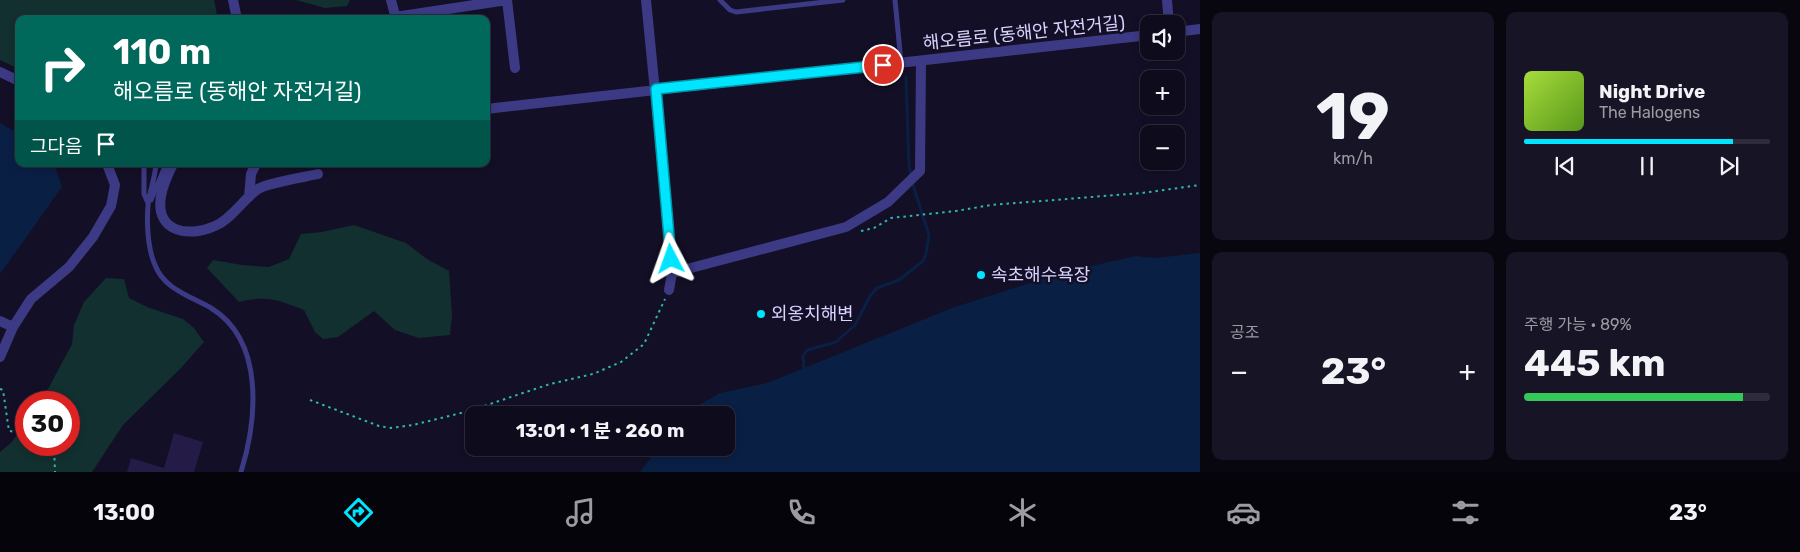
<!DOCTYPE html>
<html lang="ko">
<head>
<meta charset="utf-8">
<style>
	:root { --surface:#0e0b1c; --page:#171425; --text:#f1f3f6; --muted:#9b9ba3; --line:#2e2b3b; --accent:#00e5ff }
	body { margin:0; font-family:Rubik,"Noto Sans KR",sans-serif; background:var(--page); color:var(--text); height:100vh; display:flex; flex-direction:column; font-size:19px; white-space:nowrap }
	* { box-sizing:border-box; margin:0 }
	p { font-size:16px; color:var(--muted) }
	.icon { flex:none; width:28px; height:28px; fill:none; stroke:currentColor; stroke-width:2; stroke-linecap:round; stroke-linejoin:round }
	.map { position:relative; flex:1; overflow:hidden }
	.panel { display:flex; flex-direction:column; gap:12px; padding:12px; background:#08060f; width:600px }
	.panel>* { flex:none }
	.hud { position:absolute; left:15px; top:15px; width:475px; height:152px; border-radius:10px; box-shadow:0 2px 8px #0003,0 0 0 1px var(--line); background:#00695c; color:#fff; overflow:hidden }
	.buttons { position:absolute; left:1140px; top:15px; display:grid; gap:10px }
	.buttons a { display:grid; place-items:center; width:45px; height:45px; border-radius:10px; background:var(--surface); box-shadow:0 2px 8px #0003,0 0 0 1px var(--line); font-size:25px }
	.speed { position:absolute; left:15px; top:391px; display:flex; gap:10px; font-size:25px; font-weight:700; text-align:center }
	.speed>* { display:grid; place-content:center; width:65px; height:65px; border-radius:50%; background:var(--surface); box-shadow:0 2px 8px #0003,0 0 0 1px var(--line); line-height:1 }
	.speed .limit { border:8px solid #d22; background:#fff; color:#111 }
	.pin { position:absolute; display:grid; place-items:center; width:42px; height:42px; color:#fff; margin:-21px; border:2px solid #fff; border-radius:50%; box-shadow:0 1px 5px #0007 }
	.me { position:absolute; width:55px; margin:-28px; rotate:356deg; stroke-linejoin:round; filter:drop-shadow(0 0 4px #0008) }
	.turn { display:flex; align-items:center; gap:18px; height:105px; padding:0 15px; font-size:22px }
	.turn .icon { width:65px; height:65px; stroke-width:2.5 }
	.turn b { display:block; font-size:35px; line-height:42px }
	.then { display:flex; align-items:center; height:48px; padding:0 15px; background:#0003; gap:10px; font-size:19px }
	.big { font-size:38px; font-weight:700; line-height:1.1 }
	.panel .card { flex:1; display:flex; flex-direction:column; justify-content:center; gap:8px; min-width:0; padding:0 18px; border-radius:10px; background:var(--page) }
	.panel .dial { align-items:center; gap:0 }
	.dial b { font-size:65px; line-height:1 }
	.song { display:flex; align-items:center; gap:15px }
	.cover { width:60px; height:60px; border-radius:8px; background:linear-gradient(135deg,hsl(80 70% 55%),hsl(90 70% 35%)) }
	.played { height:5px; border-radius:2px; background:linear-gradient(90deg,var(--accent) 85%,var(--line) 85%) }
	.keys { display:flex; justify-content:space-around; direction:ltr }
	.heat { display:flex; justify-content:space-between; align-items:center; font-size:28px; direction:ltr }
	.charge { height:8px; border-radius:4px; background:linear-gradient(90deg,#34c759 89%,var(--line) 0) }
	.panel .tiles { flex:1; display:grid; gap:12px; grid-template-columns:repeat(2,1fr) }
	.trip { position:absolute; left:465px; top:406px; width:270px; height:50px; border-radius:10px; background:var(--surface); box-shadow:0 2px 8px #0003,0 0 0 1px var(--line); font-weight:700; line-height:50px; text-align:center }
	.dock { display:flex; height:80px; justify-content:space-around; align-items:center; background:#06040b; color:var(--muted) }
	.dock .icon { width:35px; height:35px }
	.dock .selected { color:var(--accent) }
	.dock b { font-size:22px; color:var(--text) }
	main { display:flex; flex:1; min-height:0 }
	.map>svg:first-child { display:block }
	.green { fill:#12302f }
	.water { fill:#0a1f44 }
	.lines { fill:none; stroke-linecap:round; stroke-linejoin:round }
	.stream { stroke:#0a1f44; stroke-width:3 }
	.building { fill:#241b47 }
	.path { stroke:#2fb8b0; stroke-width:2; stroke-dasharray:2.5 4; stroke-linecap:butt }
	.lane { stroke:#3d3a85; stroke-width:5 }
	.street { stroke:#3d3a85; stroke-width:10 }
	.route-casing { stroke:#0095a6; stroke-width:12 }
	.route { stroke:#00e5ff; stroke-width:9 }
	.poi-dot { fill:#00e5ff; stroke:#130f26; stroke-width:2 }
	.labels { text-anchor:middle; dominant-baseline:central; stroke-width:5; stroke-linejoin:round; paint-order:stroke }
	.street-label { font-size:18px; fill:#d9d4ff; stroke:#130f26 }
	.poi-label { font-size:18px; fill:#d9d4ff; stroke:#130f26; text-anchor:start }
</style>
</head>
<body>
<main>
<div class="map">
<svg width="1200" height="472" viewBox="0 0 1200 472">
	<rect width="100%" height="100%" fill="#130f26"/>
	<path class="green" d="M0 0H214L218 19H19V69L0 60Z
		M296 0H350L347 6 325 8Z
		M354 225 406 243 427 259 449 271 452 315 450 335 419 338 395 330 374 311 338 337 323 339 315 332 304 310C278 300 267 295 239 302L207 268 213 260 242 265 269 267 289 259 301 234 322 232Z
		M106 278 124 279 129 298 147 307 183 319 194 328 204 342 181 368 123 425 92 472H0V452L11 443 26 423V445H69V402H41L72 344 74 325 84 302Z"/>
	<path class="water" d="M0 123 19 134V164H54L62 187 0 274Z
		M1200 253V472H640L658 448H675L686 455V448H726V415H685V413L720 393 767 383 952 308 1064 272 1136 256 1155 258Z"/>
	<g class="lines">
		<path class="stream" d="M906 77 909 166 911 176
			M804 369 803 356 807 350 836 342 855 325 870 296 877 288 899 280 923 261 926 254 929 235 912 182"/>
	</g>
	<path class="building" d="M174 433 203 442 194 472H127L131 458 164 468Z"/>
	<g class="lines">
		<path class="path" d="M861 231 874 228 891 218 956 211 991 205 1142 193 1200 185
			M0 389 3 390 9 431 26 433
			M310 400 379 426 391 428 413 425 469 411 550 384 593 374 621 362 644 344 665 299
			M54 445 55 472"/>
		<path class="lane" d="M720 0 730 10 736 12 843 0
			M895 0 901 62
			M144 164V194L148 203
			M156 164C155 176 152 186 149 197 146 217 147 247 155 265 164 289 190 296 211 308 265 341 257 420 241 472
			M151 200 166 164"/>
		<path class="street" d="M233 0 237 19
			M391 0 396 19
			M507 0 515 68
			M646 0 670 244 672 273 669 290
			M1167 0 1169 24
			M395 17 507 0
			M1176 32 1200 29
			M0 72 19 81
			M486 109 1149 35
			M173 164C168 174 163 185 161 196 155 232 188 238 215 226 232 219 243 199 258 189 267 183 305 177 318 174
			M249 197 251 174 256 164
			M672 273 846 227 888 202 920 171 921 61
			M0 321 13 327
			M0 357 13 327 31 299 69 267 93 237 111 206 115 185 107 164"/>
	</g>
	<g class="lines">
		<g class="route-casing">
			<path id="route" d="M671 259 656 89 883 65"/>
		</g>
		<use href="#route" class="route"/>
	</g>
	<g class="poi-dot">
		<circle cx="981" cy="275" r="5"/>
		<circle cx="761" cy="314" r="5"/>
	</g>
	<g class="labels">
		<g class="street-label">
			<text transform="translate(1024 33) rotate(-6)">해오름로 (동해안 자전거길)</text>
		</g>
		<g class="poi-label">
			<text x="991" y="275">속초해수욕장</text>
			<text x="771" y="314">외옹치해변</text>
		</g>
	</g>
</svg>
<div class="buttons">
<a><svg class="icon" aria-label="sound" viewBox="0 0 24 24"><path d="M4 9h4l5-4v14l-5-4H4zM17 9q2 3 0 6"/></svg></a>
<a>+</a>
<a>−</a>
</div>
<div class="speed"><div class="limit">30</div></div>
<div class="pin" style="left:883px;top:65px;background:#d93025"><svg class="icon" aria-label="arrive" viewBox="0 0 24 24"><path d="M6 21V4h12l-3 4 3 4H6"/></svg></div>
<svg class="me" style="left:671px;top:259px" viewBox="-20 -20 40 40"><path d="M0-17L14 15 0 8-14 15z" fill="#00e5ff" stroke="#fff" stroke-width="4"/></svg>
<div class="trip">13:01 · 1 분 · 260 m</div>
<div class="hud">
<div class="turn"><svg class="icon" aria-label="right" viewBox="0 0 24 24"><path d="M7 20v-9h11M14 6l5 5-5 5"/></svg><div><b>110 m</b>해오름로 (동해안 자전거길)</div></div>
<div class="then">그다음<svg class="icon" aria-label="arrive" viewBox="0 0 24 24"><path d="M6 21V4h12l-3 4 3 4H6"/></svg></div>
</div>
</div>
<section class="panel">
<div class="tiles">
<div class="card dial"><b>19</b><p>km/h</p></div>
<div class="card">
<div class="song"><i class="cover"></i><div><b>Night Drive</b><p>The Halogens</p></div></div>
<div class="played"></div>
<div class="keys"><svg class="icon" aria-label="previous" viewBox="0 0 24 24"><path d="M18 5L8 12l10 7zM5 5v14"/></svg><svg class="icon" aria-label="pause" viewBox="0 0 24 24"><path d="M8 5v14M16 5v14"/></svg><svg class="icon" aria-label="next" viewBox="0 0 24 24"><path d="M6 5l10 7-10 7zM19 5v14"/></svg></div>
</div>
<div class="card"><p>공조</p>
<div class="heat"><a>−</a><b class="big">23°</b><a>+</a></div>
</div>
<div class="card"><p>주행 가능 · 89%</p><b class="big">445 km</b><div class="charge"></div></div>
</div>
</section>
</main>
<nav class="dock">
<b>13:00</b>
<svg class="icon selected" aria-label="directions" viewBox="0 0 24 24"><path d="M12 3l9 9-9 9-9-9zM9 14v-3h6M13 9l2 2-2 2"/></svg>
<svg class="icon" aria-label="music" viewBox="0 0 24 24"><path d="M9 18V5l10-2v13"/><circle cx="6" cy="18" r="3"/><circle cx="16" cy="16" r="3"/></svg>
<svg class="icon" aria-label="phone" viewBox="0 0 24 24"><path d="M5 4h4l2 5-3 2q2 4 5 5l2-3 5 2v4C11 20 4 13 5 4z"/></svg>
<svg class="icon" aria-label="climate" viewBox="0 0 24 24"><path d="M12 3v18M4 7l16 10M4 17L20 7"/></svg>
<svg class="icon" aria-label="car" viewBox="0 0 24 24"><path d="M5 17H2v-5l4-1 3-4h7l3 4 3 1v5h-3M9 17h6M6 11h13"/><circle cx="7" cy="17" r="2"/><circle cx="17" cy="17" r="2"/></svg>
<svg class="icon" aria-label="filters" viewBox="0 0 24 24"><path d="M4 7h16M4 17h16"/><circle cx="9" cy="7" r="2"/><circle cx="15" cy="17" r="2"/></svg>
<b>23°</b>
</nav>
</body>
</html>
